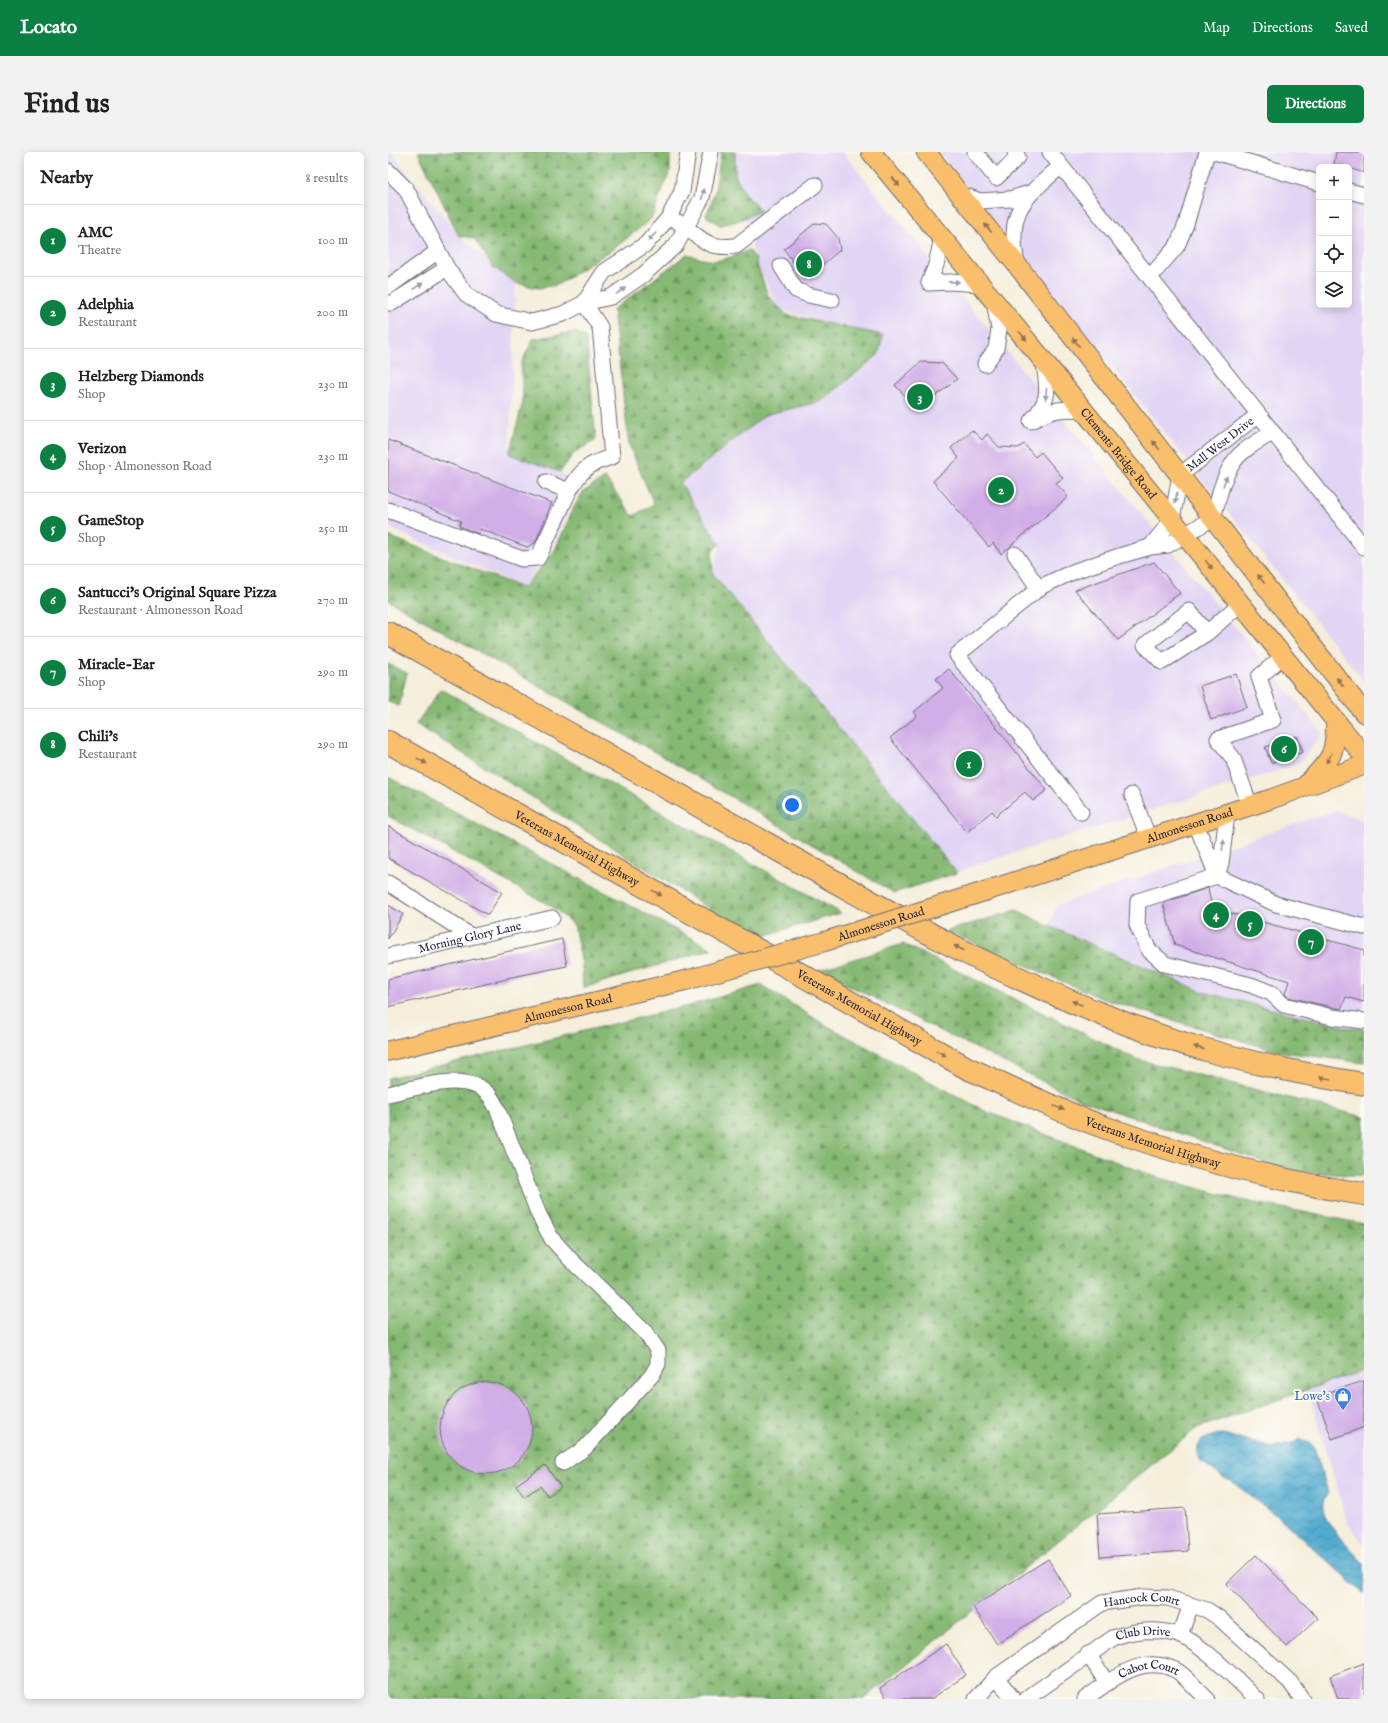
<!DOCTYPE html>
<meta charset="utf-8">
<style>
body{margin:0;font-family:"IM FELL English",serif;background:#f2f2f2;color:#202124}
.controls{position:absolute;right:12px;top:12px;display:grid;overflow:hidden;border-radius:6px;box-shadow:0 2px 10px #0003}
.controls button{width:36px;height:36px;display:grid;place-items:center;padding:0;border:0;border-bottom:1px solid #e0e0e0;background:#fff;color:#202124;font:20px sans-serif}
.you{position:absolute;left:404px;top:653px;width:14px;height:14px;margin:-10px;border:3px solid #fff;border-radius:50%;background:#1a73e8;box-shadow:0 0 0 6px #1a73e833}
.badge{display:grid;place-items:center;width:26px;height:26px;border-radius:50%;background:#0b8043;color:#fff;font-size:13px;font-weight:700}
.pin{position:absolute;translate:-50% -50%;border:2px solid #fff;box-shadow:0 1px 4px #0006}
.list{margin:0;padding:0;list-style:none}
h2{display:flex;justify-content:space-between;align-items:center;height:52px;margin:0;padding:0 16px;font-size:17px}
h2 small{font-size:13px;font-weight:400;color:#757577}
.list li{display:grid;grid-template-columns:26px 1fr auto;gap:12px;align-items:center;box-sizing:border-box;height:72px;padding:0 16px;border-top:1px solid #e0e0e0}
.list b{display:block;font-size:15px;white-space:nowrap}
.list p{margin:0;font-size:13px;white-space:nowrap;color:#757577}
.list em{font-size:13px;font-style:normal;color:#757577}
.icon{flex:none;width:22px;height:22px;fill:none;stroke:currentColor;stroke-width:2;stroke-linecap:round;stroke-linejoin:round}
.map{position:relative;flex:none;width:976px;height:1547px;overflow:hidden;border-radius:6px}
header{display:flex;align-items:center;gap:24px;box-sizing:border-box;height:56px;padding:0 20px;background:#0b8043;color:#fff}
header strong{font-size:19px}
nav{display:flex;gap:22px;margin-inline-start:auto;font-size:14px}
.intro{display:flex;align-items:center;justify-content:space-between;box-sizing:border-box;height:96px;padding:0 24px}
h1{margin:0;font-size:28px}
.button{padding:10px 18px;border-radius:6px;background:#0b8043;color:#fff;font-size:14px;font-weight:700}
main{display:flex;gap:24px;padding:0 24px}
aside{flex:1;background:#fff;border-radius:6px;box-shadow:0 2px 10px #0003}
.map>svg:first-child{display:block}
.built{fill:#e1d4f4;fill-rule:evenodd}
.forest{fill:url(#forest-firs);stroke:#546e57}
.water{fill:url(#water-waves);stroke:#3a6785}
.building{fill:#d1aee7}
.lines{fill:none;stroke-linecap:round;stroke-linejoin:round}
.minor-casing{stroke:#6c6973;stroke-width:17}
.major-casing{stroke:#6c6973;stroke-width:21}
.highway-casing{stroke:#6c6973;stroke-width:24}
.minor{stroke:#fff;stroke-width:15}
.major{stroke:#f9bf6d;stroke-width:19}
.highway{stroke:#f9bf6d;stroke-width:22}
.major-bridge-casing{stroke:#6c6973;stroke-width:21;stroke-linecap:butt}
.major-bridge{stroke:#f9bf6d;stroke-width:19}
.oneway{fill:#8e7054}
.oneway2{fill:#9c9ca7}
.labels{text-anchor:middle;stroke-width:4;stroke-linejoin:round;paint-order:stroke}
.street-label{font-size:12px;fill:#22223b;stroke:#fdfcf7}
.shop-label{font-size:12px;fill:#366cbe;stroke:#fdfcf7;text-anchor:end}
</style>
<header>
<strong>Locato</strong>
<nav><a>Map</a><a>Directions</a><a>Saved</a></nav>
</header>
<div class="intro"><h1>Find us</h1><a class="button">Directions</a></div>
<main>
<aside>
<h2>Nearby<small>8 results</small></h2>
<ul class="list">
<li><span class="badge">1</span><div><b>AMC</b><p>Theatre</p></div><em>100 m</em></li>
<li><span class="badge">2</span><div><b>Adelphia</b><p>Restaurant</p></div><em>200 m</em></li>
<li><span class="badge">3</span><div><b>Helzberg Diamonds</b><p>Shop</p></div><em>230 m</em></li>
<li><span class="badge">4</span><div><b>Verizon</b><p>Shop · Almonesson Road</p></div><em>230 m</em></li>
<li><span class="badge">5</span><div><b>GameStop</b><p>Shop</p></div><em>250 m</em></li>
<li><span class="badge">6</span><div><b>Santucci's Original Square Pizza</b><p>Restaurant · Almonesson Road</p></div><em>270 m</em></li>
<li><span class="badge">7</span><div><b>Miracle-Ear</b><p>Shop</p></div><em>290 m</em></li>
<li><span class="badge">8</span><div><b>Chili's</b><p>Restaurant</p></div><em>290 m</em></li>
</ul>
</aside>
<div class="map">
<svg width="976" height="1547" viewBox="0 0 976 1547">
<defs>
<pattern id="forest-firs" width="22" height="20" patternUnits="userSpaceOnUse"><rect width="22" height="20" fill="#86b973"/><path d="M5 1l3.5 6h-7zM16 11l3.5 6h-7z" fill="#6d9660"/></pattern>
<pattern id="water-waves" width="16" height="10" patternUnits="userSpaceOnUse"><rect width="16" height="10" fill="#52accf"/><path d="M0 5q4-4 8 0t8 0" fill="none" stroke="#448ca9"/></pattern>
</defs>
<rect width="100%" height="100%" fill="#fdfcf7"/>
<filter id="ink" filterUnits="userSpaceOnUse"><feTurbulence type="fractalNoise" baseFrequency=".025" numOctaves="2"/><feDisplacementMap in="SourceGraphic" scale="8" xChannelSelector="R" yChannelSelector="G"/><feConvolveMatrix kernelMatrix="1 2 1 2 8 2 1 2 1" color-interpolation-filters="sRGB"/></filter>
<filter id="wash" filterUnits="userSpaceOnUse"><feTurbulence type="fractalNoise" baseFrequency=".012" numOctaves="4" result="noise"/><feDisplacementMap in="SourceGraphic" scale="16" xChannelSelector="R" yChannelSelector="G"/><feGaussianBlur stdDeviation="0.9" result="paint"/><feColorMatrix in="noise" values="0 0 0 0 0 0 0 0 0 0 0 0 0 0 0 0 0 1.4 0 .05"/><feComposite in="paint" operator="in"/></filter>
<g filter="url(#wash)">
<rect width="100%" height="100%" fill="#f5eedb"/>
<!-- built -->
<path class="built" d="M0 0H3L71 84 128 131 121 301 172 320 191 336 166 390 135 436 0 375Z
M347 0H454L935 581 911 612 584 714 569 721 325 422 332 392 292 331 377 263 434 249 490 203 495 184 435 170 390 157 367 106 347 23Z
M551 0H976V529ZM931 15H961V153H931Z
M948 658 976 669V877L961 876 815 840 661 774 670 753Z
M976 1218V1392L959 1370 920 1237Z"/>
<!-- forest -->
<path class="forest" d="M30 0H282V19L263 67 228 95 169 133 150 136 128 131 105 115 86 86 71 84Z
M333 0H347V23L357 42 373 59 346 70 332 73 318 64 327 40Z
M361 98 367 106 380 144 399 163 495 183 490 203 434 249 377 263 292 331 332 392 324 398 325 422 569 721 506 741 279 607 0 448V384L135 436 167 398 187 353 195 340 217 326 245 364 266 352 241 293 225 158 299 102C329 113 332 109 361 98Z
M187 180 198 186 208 288 187 300 172 320 121 302 135 250 133 212 145 187Z
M0 512 19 521 11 554 0 550Z
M53 537 453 761 368 786 28 572Z
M0 625 324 797 195 836 194 813 186 773 163 754 0 664Z
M629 758 661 774 815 840 961 876 976 877V911L888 899 715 847 559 779Z
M515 792 748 907 976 965V1024L902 1019 688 946 430 818Z
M373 833 434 871 597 959 765 1024 853 1048 976 1072V1218L809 1276 476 1547H0V926L296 855Z"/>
<!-- water -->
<path class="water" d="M829 1282 851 1286 885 1295 908 1290 910 1287 922 1291 926 1295 940 1340C939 1344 935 1348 935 1351 932 1369 965 1399 976 1412V1442L894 1368 847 1332 833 1324 812 1308C806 1301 810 1294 814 1288Z"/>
<g id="blocks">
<!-- building -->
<path class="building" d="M948 0H976V21L961 16V15L946 12Z
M427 71 438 72 450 86 452 98 417 127 396 97Z
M533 210 554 211 569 227 530 258 507 233Z
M584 278 594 288 599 282 611 295 630 296 636 292 647 305 653 300 675 326 668 331 680 345 613 402 605 391 601 395 545 329 571 306 563 296Z
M0 288 164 351 147 391 139 395 92 377 91 382 71 374 73 369 0 339Z
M766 410 792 441 730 488 687 438Z
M561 517 659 638 645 649 637 640 608 664 604 659 579 680 502 586 529 564 526 560 555 536 548 527Z
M848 522 859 555 823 568 812 534Z
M909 584 915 600 883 611 877 595Z
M0 674 114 740 100 763 0 706Z
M820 736 824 756 976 798V850L958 845 953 857 900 845 897 842 901 829 787 793 775 751Z
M0 753 15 762 0 787Z
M174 787 179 814 119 826V827L0 855V827Z
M976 1229V1275L944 1287 928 1244Z
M52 1276a46 46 0 1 1 92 0a46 46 0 1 1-92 0Z
M157 1313 173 1335 160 1344 152 1334 136 1345 128 1333Z
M797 1356 800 1399 712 1405 709 1362Z
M868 1403 930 1466 899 1495 838 1432Z
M660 1407 683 1444 609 1492 585 1455Z
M558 1492 578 1523 543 1547H499L492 1536Z
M976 1511V1547H950L942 1524Z"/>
</g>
</g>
<g filter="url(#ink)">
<use href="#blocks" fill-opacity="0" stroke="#6c6973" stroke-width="1"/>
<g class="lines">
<defs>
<g id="minor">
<path d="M587 0 608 26 630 5 627 0"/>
<path d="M662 0 976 395"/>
<path d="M827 0 931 31"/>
<path d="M0 19 18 37 59 116 78 142 108 162 144 170 175 162 196 151 223 145 255 123 288 93 314 46 323 0"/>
<path d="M961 39 976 43"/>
<path d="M573 42 592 49 622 47 642 41"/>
<path d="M290 70C315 86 315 97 348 94L427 33"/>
<path d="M554 86 548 113 541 131 562 130 592 132"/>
<path d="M629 113C619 58 634 48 673 14"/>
<path d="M393 114 408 138 420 143 444 148"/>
<path d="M762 125 789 94 798 72 819 0"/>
<path d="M0 135 50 99"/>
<path d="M0 151H4L59 116"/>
<path d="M196 151 216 120 258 92 281 65 294 39 300 0"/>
<path d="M597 212 608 197 611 177 606 149"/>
<path d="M647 267C665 257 675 256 695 258"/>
<path d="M643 269C664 246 659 239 656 210"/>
<path d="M158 330 181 339C193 318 201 311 224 305L212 175 196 151"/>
<path d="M0 358 134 407 150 406 181 339"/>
<path id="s1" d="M762 395 784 368 792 323 870 263"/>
<path d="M627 402 651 437"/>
<path d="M819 481 801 459 757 493 774 510 819 481 852 452"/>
<path d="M744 643 761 687"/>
<path d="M862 654 845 606 830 587 885 568 871 525 895 504"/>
<path d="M693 660 569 503 654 434 687 419 731 404 762 395 780 393 825 366C830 348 834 327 845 311 853 298 871 289 884 281"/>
<path d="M808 672 829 724 888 752 976 775"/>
<path d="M829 724 750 749 749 773 761 798 777 812 863 833 883 841 896 853 944 865 976 869"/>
<path d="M829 724 833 711 839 662"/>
<path d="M0 731 83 784"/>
<path id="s2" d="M0 804 164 766"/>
<path d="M0 942C28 936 79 918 101 943 104 946 106 952 109 956L151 1063 164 1087 182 1107 258 1181 270 1199V1212L264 1223 197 1296 175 1311"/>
<path d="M792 1483 803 1453"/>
<path d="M700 1502 719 1531"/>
<path d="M608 1525 625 1547"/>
<path id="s3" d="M588 1547 608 1525 714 1451 755 1445 780 1446 819 1458 831 1466 902 1530 914 1547"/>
<path id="s4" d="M638 1547 725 1486C745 1478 770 1476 791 1483 814 1492 850 1529 869 1547"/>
<path id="s5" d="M697 1547C722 1529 753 1501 787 1518 797 1522 810 1539 819 1547"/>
</g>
<g id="major">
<path id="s6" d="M483 0 645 196 976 604"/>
<path d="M538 0 629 113 976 561"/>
<path d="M919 632C943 607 947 605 948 569"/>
<path id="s7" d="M598 739 883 647 976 613"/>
<path id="s8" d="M0 899 299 828"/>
</g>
<g id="highway">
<path d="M0 481C133 554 266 629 399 703 467 740 534 780 605 814 675 847 747 879 822 899 872 913 924 924 976 932"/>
<path id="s9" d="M0 590 579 916C627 937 674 961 724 978 806 1007 890 1029 976 1042"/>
</g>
</defs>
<!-- minor casing -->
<use href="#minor" class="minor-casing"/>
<!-- major casing -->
<use href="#major" class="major-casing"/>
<!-- highway casing -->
<use href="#highway" class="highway-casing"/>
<!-- minor -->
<use href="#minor" class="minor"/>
<!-- major -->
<use href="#major" class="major"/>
<!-- highway -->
<use href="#highway" class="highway"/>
<defs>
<g id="major-bridge">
<path id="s10" d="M299 828 435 790 598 739"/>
</g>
</defs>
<!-- major-bridge casing -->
<use href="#major-bridge" class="major-bridge-casing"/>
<!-- major-bridge -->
<use href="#major-bridge" class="major-bridge"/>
</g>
<!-- one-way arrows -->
<defs><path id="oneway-solid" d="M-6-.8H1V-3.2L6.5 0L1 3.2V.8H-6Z"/></defs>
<g class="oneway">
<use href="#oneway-solid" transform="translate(508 30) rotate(50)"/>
<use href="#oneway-solid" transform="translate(600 76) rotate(-128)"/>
<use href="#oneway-solid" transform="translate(635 184) rotate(50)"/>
<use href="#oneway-solid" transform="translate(688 190) rotate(-128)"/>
<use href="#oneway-solid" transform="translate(768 293) rotate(-128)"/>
<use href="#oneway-solid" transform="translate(821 413) rotate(51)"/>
<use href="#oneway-solid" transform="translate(873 427) rotate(-128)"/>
<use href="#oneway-solid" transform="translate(952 530) rotate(-128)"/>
<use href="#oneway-solid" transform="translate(941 606) rotate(118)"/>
<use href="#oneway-solid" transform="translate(34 609) rotate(29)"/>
<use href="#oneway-solid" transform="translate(269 741) rotate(29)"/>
<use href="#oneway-solid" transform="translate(571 796) rotate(-153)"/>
<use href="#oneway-solid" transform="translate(689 851) rotate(-158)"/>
<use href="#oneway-solid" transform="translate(811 896) rotate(-162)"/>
<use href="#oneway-solid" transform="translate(553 901) rotate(29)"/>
<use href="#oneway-solid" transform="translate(937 926) rotate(-170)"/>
<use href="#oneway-solid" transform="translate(671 956) rotate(22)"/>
</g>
<g class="oneway2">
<use href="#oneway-solid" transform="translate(315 42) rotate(-76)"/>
<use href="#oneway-solid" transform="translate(264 85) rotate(133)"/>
<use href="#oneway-solid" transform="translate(566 130) rotate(1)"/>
<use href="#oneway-solid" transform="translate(30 134) rotate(-33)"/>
<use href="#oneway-solid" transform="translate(233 139) rotate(-34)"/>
<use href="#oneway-solid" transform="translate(658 242) rotate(95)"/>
<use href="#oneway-solid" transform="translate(837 329) rotate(-70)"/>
<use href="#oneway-solid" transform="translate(788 346) rotate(100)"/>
<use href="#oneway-solid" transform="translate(835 693) rotate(-83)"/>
</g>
</g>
<!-- icons -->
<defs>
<symbol id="shop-pin" viewBox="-11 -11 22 30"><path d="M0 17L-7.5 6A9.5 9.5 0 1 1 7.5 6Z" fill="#3f7fe0" stroke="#fdfcf7"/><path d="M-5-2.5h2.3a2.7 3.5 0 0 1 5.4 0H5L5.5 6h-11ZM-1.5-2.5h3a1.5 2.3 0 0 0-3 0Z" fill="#fff"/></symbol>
</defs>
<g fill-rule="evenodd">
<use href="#shop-pin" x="945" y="1234" width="20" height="27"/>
</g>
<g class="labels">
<!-- street labels -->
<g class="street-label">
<text dy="4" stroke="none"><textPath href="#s1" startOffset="131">Mall West Drive</textPath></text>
<text dy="4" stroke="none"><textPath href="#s6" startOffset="390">Clements Bridge Road</textPath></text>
<text dy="4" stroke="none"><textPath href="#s7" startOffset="214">Almonesson Road</textPath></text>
<text dy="4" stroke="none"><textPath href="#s9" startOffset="217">Veterans Memorial Highway</textPath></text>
<text dy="4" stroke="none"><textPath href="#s10" startOffset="202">Almonesson Road</textPath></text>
<text dy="4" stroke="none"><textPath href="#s2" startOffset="84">Morning Glory Lane</textPath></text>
<text dy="4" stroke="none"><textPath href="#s9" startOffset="541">Veterans Memorial Highway</textPath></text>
<text dy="4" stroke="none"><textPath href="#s8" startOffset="185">Almonesson Road</textPath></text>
<text dy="4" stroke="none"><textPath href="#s9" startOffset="865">Veterans Memorial Highway</textPath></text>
<text dy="4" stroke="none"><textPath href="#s3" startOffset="199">Hancock Court</textPath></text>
<text dy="4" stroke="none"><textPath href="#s4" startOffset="137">Club Drive</textPath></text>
<text dy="4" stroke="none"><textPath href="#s5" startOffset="73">Cabot Court</textPath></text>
</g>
<!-- shop labels -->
<g class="shop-label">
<text x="942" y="1248">Lowe's</text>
</g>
</g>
</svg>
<div class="controls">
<button>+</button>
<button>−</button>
<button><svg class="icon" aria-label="locate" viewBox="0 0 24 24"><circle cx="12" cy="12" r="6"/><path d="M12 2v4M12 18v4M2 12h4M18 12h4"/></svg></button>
<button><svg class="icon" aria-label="layers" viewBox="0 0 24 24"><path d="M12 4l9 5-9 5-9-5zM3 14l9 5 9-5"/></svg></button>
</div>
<div class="you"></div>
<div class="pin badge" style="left:581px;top:612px">1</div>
<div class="pin badge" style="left:613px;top:338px">2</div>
<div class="pin badge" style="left:532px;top:245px">3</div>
<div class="pin badge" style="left:828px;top:763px">4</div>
<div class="pin badge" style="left:862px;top:772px">5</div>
<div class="pin badge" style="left:896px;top:597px">6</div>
<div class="pin badge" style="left:923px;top:790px">7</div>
<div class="pin badge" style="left:421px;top:112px">8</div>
</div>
</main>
